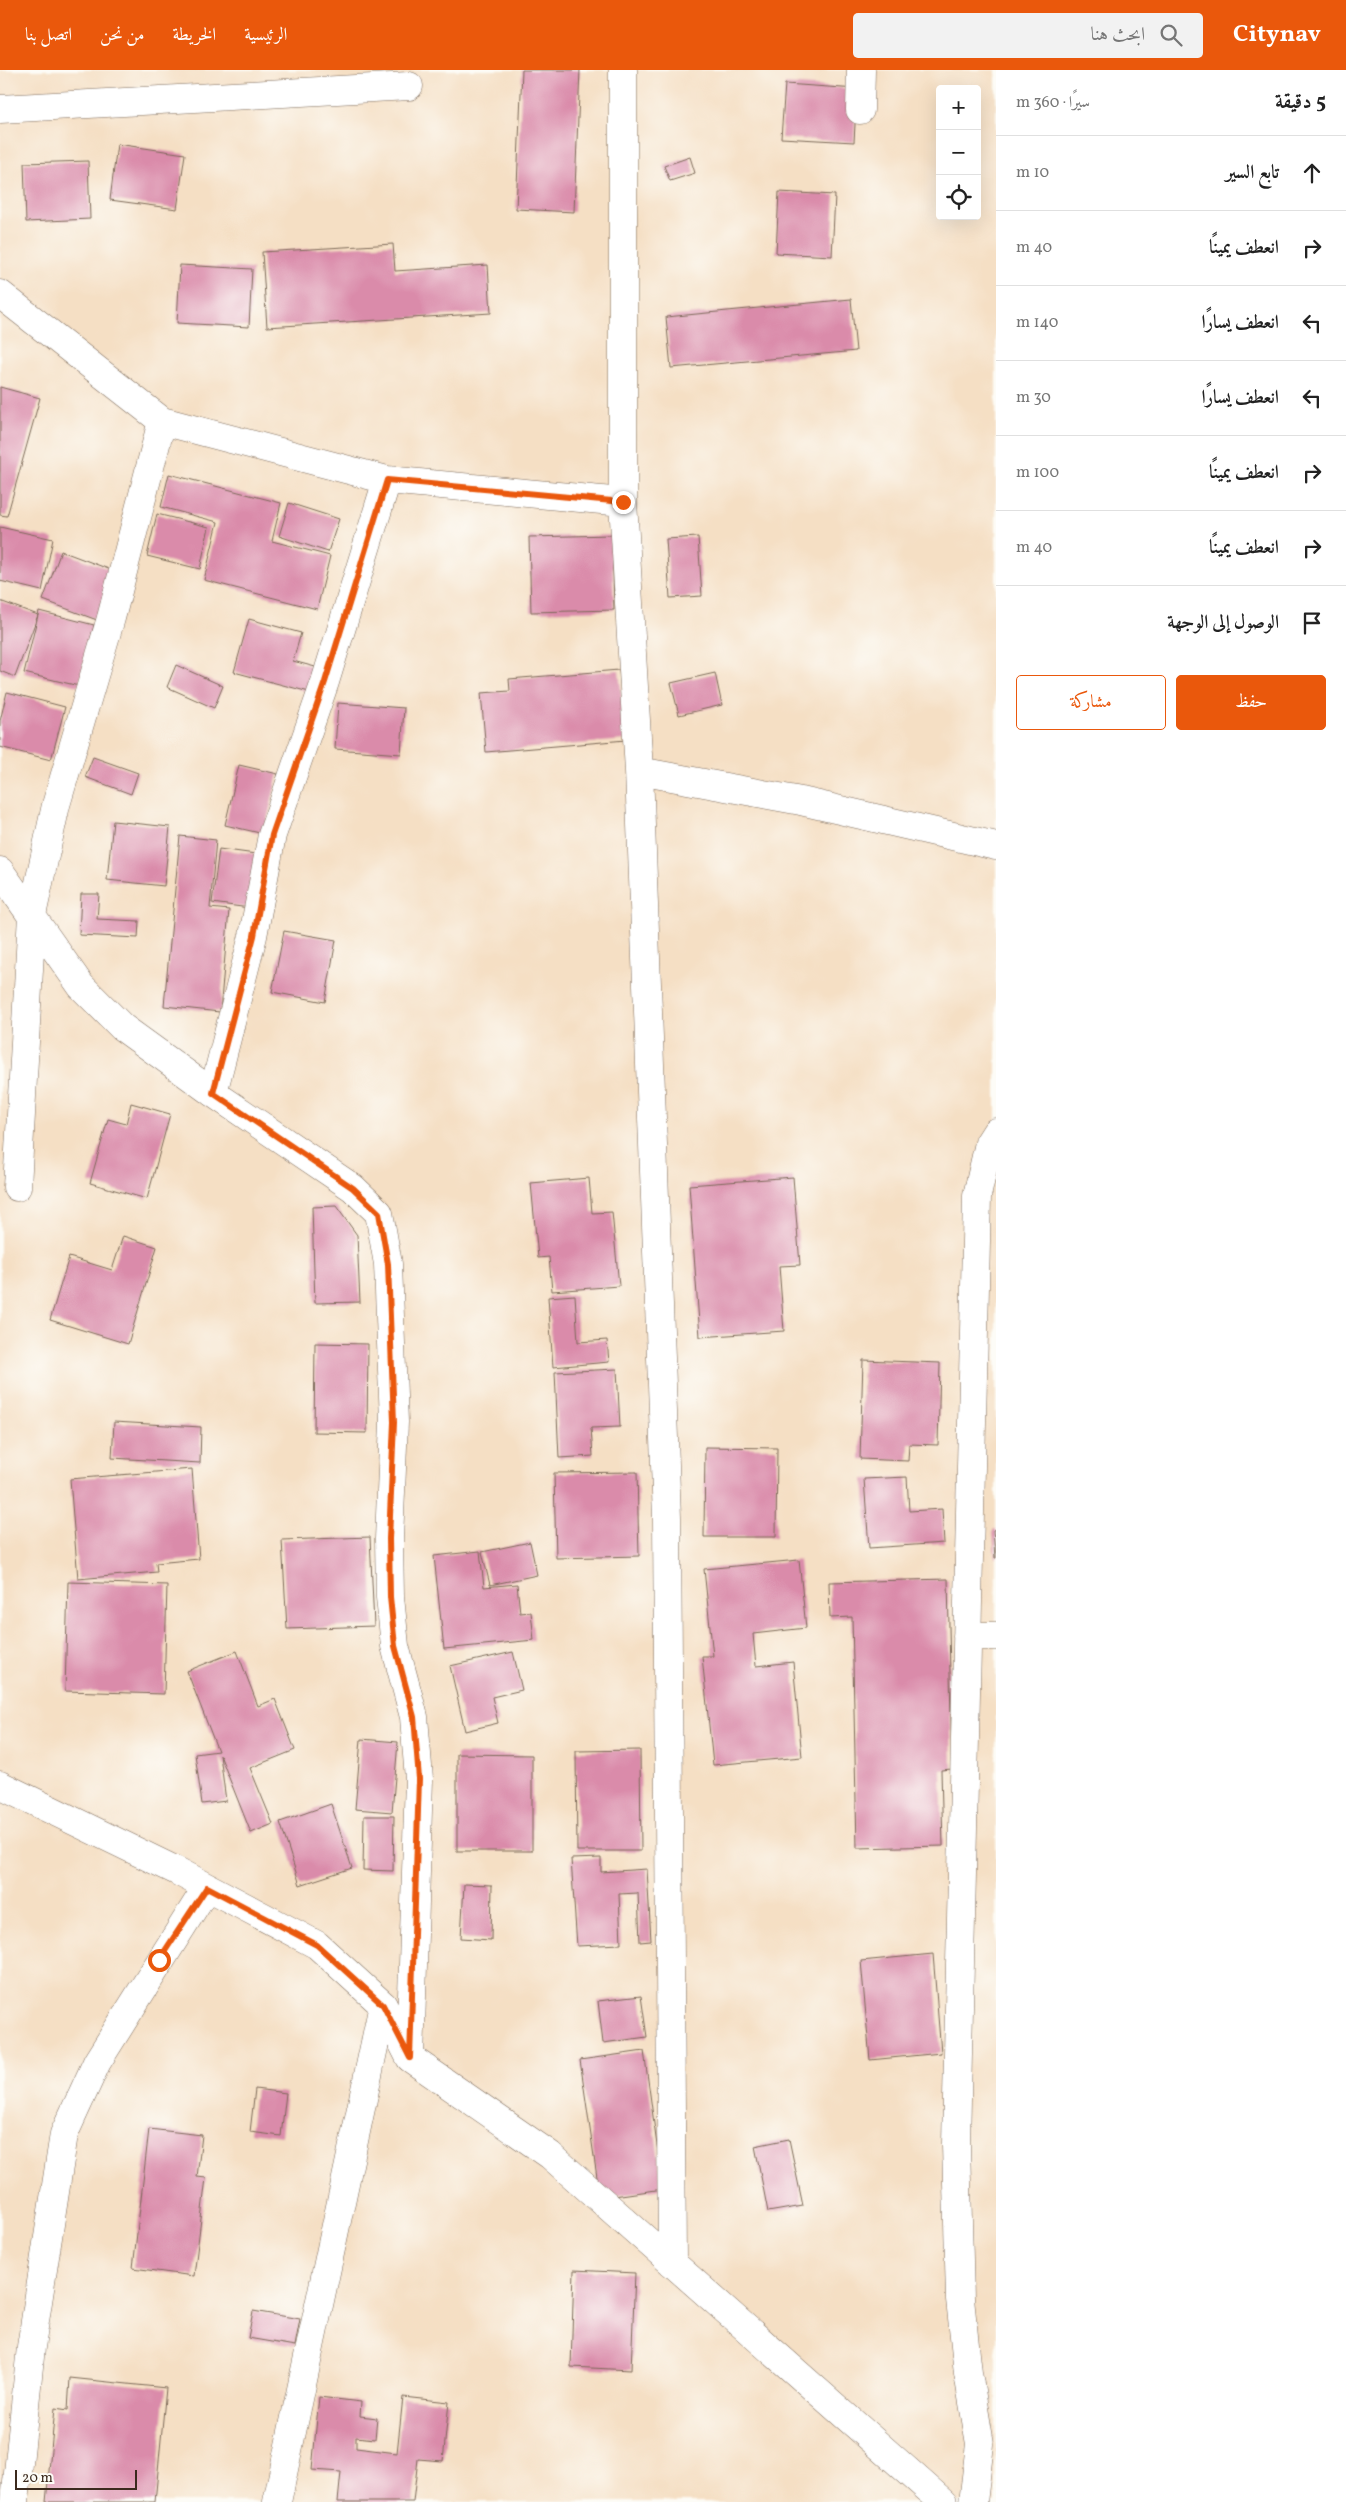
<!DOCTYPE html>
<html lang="ar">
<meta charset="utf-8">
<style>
body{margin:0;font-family:Vollkorn,Amiri,serif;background:#f2f2f2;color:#222;direction:rtl}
.controls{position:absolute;right:15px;top:15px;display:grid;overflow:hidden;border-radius:5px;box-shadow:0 5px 20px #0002}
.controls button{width:45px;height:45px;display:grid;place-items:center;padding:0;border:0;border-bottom:1px solid #e0e0e0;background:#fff;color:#222;font:25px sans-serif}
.scale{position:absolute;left:15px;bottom:12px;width:122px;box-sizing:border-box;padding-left:5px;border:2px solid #3b2a1e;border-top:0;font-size:14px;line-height:18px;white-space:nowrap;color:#3b2a1e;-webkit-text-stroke:4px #fdfcf7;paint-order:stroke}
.stop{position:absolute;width:15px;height:15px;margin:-11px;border:4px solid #ea580c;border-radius:50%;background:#fff}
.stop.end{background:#ea580c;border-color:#fff;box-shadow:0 1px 5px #0008}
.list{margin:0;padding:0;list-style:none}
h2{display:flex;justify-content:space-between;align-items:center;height:65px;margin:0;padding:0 20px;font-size:21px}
h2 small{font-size:16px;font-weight:400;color:#767676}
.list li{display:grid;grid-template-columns:32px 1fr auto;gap:15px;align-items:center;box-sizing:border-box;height:75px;padding:0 20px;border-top:1px solid #e0e0e0}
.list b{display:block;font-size:19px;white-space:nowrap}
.list em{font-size:16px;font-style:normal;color:#767676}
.actions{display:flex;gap:10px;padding:15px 20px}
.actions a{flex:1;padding:11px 0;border:1px solid #ea580c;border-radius:5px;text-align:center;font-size:18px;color:#ea580c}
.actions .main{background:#ea580c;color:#fff}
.icon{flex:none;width:28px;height:28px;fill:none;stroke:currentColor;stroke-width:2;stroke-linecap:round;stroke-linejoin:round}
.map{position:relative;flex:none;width:996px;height:2432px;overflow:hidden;direction:ltr}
header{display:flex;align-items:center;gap:30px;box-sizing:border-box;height:70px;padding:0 25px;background:#ea580c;color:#fff}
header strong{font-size:24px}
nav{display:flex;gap:28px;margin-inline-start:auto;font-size:18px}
.search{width:350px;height:45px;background:#f2f2f2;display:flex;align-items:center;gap:12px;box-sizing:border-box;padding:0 18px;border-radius:5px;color:#767676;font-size:19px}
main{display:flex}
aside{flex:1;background:#fff}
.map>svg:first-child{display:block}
.building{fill:#da8baa}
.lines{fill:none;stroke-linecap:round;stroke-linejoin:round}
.street-casing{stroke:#7c6958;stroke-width:29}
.street{stroke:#fff;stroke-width:28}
.route{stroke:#ea580c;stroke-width:6}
</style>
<header>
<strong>Citynav</strong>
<div class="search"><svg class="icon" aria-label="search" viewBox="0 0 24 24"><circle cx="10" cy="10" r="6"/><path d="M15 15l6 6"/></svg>ابحث هنا</div>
<nav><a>الرئيسية</a><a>الخريطة</a><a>من نحن</a><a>اتصل بنا</a></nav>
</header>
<main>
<aside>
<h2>5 دقيقة<small>سيرًا · 360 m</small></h2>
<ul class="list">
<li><svg class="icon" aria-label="ahead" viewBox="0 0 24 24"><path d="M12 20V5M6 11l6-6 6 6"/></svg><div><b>تابع السير</b></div><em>10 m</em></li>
<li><svg class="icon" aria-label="right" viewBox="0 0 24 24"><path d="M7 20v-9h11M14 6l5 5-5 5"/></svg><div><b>انعطف يمينًا</b></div><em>40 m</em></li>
<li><svg class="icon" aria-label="left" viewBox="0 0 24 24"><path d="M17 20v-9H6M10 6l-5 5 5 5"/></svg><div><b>انعطف يسارًا</b></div><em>140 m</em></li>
<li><svg class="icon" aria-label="left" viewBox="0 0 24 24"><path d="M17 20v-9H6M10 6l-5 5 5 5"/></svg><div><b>انعطف يسارًا</b></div><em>30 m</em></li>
<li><svg class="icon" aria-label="right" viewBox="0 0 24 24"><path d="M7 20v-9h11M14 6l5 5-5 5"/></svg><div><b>انعطف يمينًا</b></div><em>100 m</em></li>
<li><svg class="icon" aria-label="right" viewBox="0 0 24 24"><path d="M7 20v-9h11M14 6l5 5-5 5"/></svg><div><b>انعطف يمينًا</b></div><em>40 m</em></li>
<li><svg class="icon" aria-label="arrive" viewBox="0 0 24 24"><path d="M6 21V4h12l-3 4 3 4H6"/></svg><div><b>الوصول إلى الوجهة</b></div></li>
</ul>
<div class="actions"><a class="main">حفظ</a><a>مشاركة</a></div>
</aside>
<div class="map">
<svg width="996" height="2432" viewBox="0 0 996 2432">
<rect width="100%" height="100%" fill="#fdfcf7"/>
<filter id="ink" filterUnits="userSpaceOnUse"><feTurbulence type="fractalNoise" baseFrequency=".02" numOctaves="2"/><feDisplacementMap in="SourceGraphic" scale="10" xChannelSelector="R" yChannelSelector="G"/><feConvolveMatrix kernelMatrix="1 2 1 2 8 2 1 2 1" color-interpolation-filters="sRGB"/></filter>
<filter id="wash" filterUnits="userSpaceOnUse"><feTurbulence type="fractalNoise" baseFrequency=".0096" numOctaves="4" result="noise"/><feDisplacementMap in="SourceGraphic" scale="20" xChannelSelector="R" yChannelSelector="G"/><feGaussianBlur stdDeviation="1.12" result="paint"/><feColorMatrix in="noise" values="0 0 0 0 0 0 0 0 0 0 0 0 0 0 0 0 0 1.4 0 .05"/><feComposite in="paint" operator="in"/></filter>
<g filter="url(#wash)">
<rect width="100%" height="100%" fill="#f5dfc4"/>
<g id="blocks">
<!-- building -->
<path class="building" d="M522 0H580L574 142 516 139Z
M785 14 857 19 854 72 781 68Z
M117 74 185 84 177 139 110 130Z
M690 87 695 103 670 111 664 96Z
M88 91 90 149 26 152 24 93Z
M779 122 835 125 832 186 776 183Z
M393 174 395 201 488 195 491 243 267 257 262 182Z
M180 195 252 199 249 257 177 253Z
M851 229 856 281 671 298 666 247Z
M0 317 40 328 7 446 0 445Z
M169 404 281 433 272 471 330 486 317 539 204 510 218 452 161 437Z
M289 433 339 449 328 482 279 466Z
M157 444 209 457 200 499 147 486Z
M0 457 53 469 42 521 0 511Z
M612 465 614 540 531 542 529 467Z
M698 467 702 526 670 528 666 469Z
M61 481 114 501 97 550 43 530Z
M0 531 38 545 15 607 0 601Z
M39 541 94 555 79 616 24 603Z
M249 549 301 563 293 591 319 598 313 623 234 602Z
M176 595 223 616 214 638 167 617Z
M619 600 626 670 486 682 481 623 510 621 509 609Z
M715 603 722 635 679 645 671 613Z
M7 622 65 637 51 690 0 677V651Z
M338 633 404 638 401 684 335 679Z
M93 687 138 703 131 724 85 707Z
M239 695 278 704 264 764 225 755Z
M113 751 170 757 164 816 107 810Z
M180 766 216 770 210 838 229 840 220 942 164 936Z
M219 779 263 785 257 839 212 833Z
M81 824H99L97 849 139 851 138 868 79 865Z
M284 861 336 870 325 932 272 922Z
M131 1033 170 1044 147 1129 90 1113 108 1049 126 1054Z
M793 1107 800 1195 779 1196 784 1261 700 1267 689 1115Z
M589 1108 592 1143 612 1142 619 1216 552 1221 549 1187 538 1188 531 1113Z
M336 1136 357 1165 360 1232 315 1233 312 1137Z
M123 1166 157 1177 128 1274 50 1250 69 1187 112 1200Z
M575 1225 578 1272 607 1270 609 1292 553 1297 548 1227Z
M315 1273 368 1274 367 1363 314 1362Z
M863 1290 940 1293 938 1375 909 1374 908 1391 860 1389Z
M617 1299 620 1357 591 1358 593 1386 559 1388 555 1302Z
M114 1352 201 1357 200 1393 112 1388Z
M705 1377 777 1378 776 1467H704Z
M192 1399 199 1489 156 1493 157 1502 78 1509 70 1409Z
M637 1402 639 1486 556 1488 554 1403Z
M907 1407 909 1441 942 1439 944 1473 869 1478 864 1409Z
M996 1459V1488H995L993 1460Z
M370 1467 374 1556 287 1559 282 1470Z
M530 1472 537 1505 490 1515 482 1482Z
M480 1481 484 1517 517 1514 520 1543 531 1542 534 1570 444 1579 434 1486Z
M799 1490 806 1558 753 1564 756 1596 793 1592 802 1687 713 1695 702 1586H713L704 1499Z
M948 1509 952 1699 941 1700 943 1776 857 1778 852 1547 830 1548 829 1512Z
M68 1512 167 1515 164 1624 65 1621Z
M237 1581 258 1636 275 1629 295 1680 250 1698 273 1754 251 1763 220 1685 226 1731 202 1734 195 1684 218 1681 187 1601Z
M513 1582 522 1620 492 1627 498 1653 465 1661 450 1596Z
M361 1669 398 1672 392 1742 355 1739Z
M640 1680 641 1781H577L576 1681Z
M457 1684 532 1685V1781H457Z
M331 1734 352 1798 300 1815 280 1752Z
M364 1746H394L393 1801 363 1800Z
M601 1788V1802L647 1799 651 1871 640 1872 638 1823 619 1824 621 1874 577 1876 571 1789Z
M464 1814 492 1815 491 1870 461 1868Z
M933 1884 941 1983 870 1990 861 1891Z
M641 1926 647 1967 603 1973 598 1931Z
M644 1981 663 2119 600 2128 580 1990Z
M255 2019 286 2023 281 2066 250 2062Z
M149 2059 202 2065 197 2107 206 2108 194 2206 133 2198Z
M789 2069 803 2136 768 2142 755 2076Z
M574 2200 635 2203 631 2300 571 2297Z
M253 2241 300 2249 295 2276 248 2268Z
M70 2308 166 2318 155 2432H46L55 2338 68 2340Z
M319 2327 361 2332 360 2346 377 2348 375 2369 356 2367V2378L397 2383 403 2327 449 2332 443 2391 418 2389 413 2432H338L341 2402 312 2400Z"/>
</g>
</g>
<g filter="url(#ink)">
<use href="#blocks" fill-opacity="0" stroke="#7c6958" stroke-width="1"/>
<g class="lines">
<defs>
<path id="street" d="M623 0V432L639 701 667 1448 672 2193
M0 39 409 16
M860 40 861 0
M0 224 162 351 387 410 623 432
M639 701 801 731 996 776
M0 801 81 916 122 957 213 1023 353 1118 379 1143 388 1194 394 1352 389 1469 390 1527 395 1576 414 1647 419 1709 410 1988
M213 1023 253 866 272 765 325 612 387 410
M17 1117 32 845 56 735 111 548 162 351
M967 1566H996
M0 1715 177 1801 317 1875 383 1935 410 1988 550 2085 943 2432
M15 2432 31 2277 64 2064 97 1992 207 1817
M277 2432 383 1935
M973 2432 980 2374 968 2303 960 2229 956 2074 977 1126 989 1073 996 1062"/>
</defs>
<!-- street casing -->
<use href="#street" class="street-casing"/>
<!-- street -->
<use href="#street" class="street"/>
</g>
</g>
<g class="lines" filter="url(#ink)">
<!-- route -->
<path class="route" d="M159 1890 207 1817 317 1875 383 1935 410 1988 419 1709 414 1647 395 1576 390 1527 389 1469 394 1352 388 1194 379 1143 353 1118 213 1023 254 866 272 765 325 612 387 410 623 432"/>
</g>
</svg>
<div class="controls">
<button>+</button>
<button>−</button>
<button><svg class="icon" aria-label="locate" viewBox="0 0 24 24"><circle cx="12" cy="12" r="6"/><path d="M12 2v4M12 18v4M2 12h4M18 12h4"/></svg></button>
</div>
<div class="scale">20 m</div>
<div class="stop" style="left:159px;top:1890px"></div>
<div class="stop end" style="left:623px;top:432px"></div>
</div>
</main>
